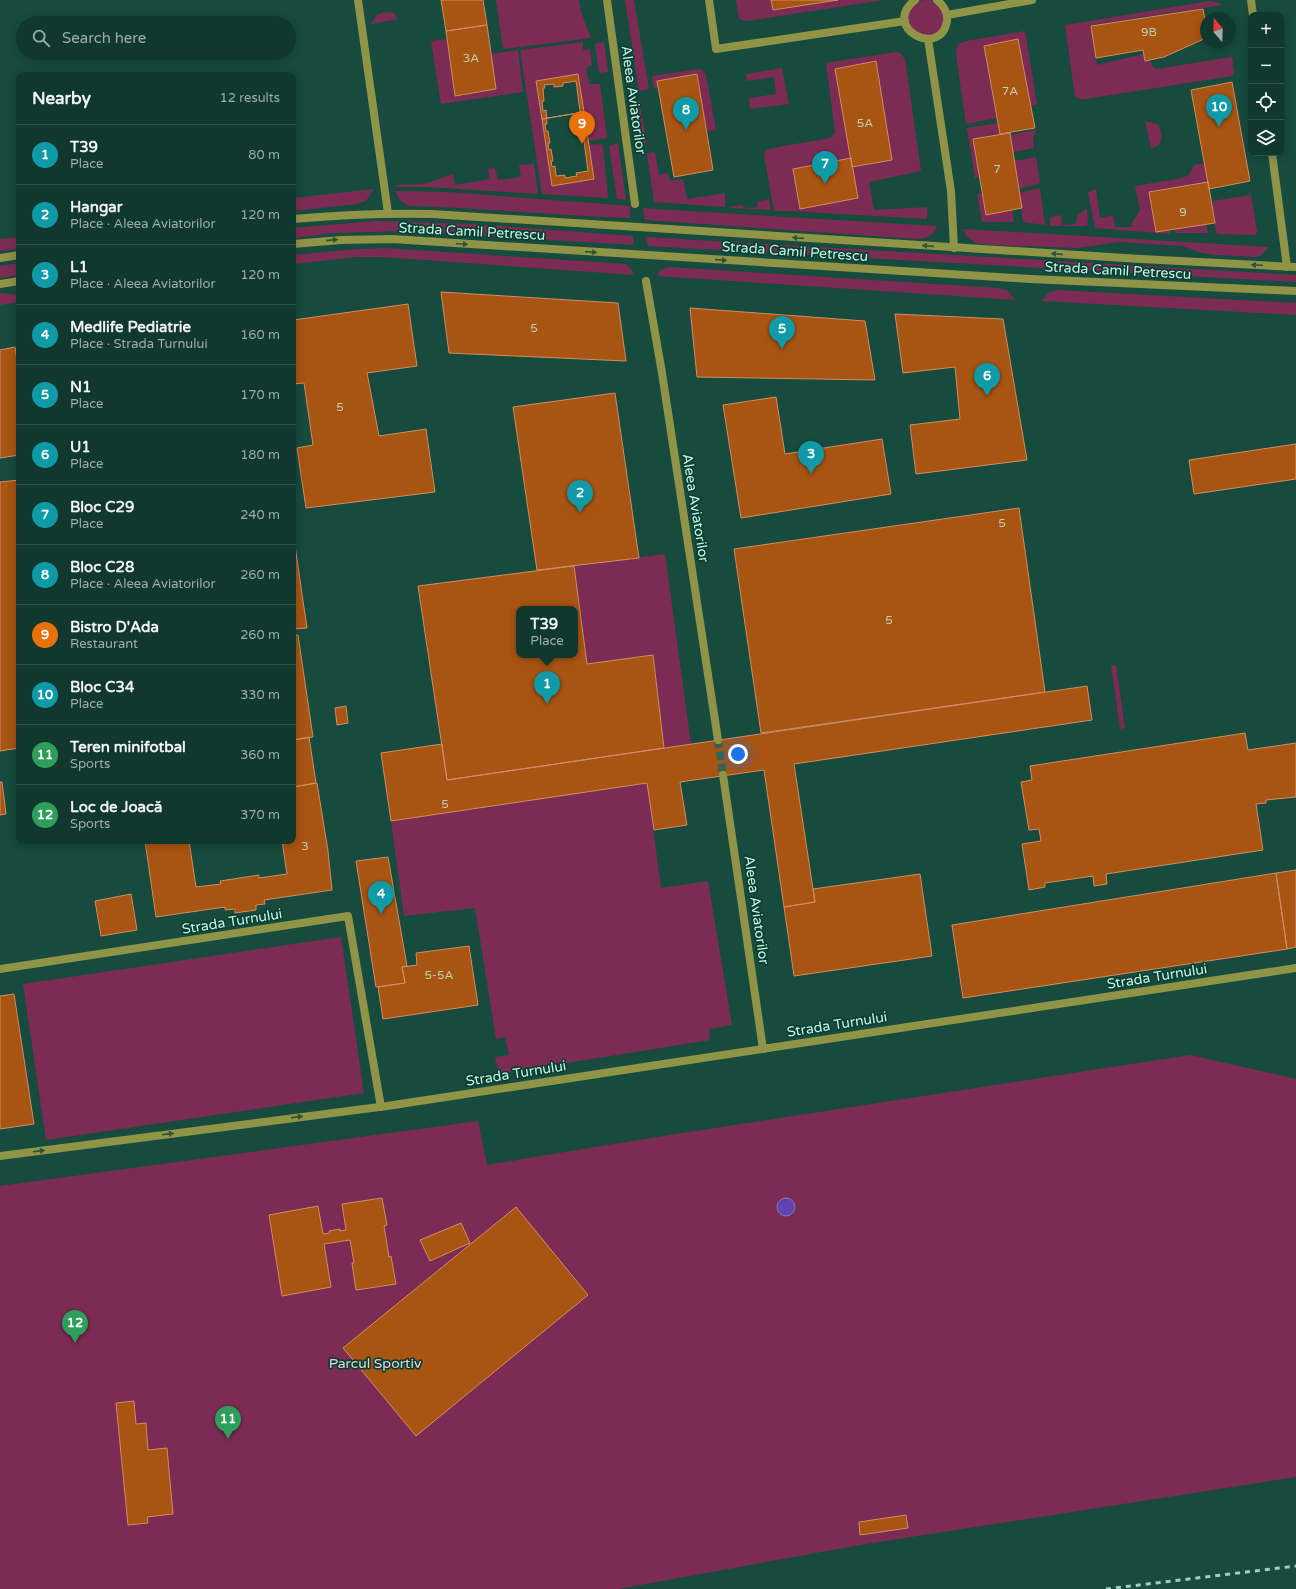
<!DOCTYPE html>
<meta charset="utf-8">
<style>
body{margin:0;font-family:"Varela Round",sans-serif;background:#1a3f36;color:#f1f3f6}
.controls{position:absolute;right:12px;top:12px;display:grid;overflow:hidden;border-radius:8px;box-shadow:0 2px 10px #0003}
.controls button{width:36px;height:36px;display:grid;place-items:center;padding:0;border:0;border-bottom:1px solid #30524a;background:#11382e;color:#f1f3f6;font:20px sans-serif}
.compass{position:absolute;left:1200px;top:12px;width:36px;height:36px;border-radius:50%;background:#11382e;box-shadow:0 2px 10px #0003;rotate:341deg}
.you{position:absolute;left:738px;top:754px;width:14px;height:14px;margin:-10px;border:3px solid #fff;border-radius:50%;background:#1a73e8;box-shadow:0 0 0 6px #1a73e833}
.badge{display:grid;place-items:center;width:26px;height:26px;border-radius:50%;background:#fc8fc1;color:#fff;font-size:13px;font-weight:700}
.pin{position:absolute;translate:-50% -33px;filter:drop-shadow(0 1px 2px #0008)}
.pin::after{content:'';position:absolute;top:21px;width:14px;height:12px;background:inherit;clip-path:polygon(0 0,100% 0,50% 100%)}
.popup{position:absolute;left:516px;top:606px;width:62px;height:52px;box-sizing:border-box;display:grid;place-content:center;border-radius:8px;background:#11382e;filter:drop-shadow(0 1px 3px #0005);font-size:13px;white-space:nowrap;color:#9cacaa}
.popup b{font-size:15px;color:#f1f3f6}
.popup::after{content:'';position:absolute;left:50%;top:100%;margin-left:-8px;border:8px solid transparent;border-top-color:#11382e}
.list{margin:0;padding:0;list-style:none}
h2{display:flex;justify-content:space-between;align-items:center;height:52px;margin:0;padding:0 16px;font-size:17px}
h2 small{font-size:13px;font-weight:400;color:#9cacaa}
.list li{display:grid;grid-template-columns:26px 1fr auto;gap:12px;align-items:center;box-sizing:border-box;height:60px;padding:0 16px;border-top:1px solid #30524a}
.list b{display:block;font-size:15px;white-space:nowrap}
.list p{margin:0;font-size:13px;white-space:nowrap;color:#9cacaa}
.list em{font-size:13px;font-style:normal;color:#9cacaa}
.icon{flex:none;width:22px;height:22px;fill:none;stroke:currentColor;stroke-width:2;stroke-linecap:round;stroke-linejoin:round}
.map{position:relative;flex:none;width:1296px;height:1589px;overflow:hidden}
.search{position:absolute;background:#11382e;box-shadow:0 2px 10px #0003;left:16px;top:16px;width:280px;height:44px;display:flex;align-items:center;gap:10px;box-sizing:border-box;padding:0 14px;border-radius:22px;color:#9cacaa;font-size:15px}
.panel{position:absolute;background:#11382e;box-shadow:0 2px 10px #0003;left:16px;top:72px;width:280px;height:772px;border-radius:8px}
.map>svg:first-child{display:block}
.green{fill:#7c2c54;fill-rule:evenodd}
.water{fill:#6244b0;stroke:#8179c0}
.building{fill:#a85412;stroke:#d08d64;fill-rule:evenodd}
.lines{fill:none;stroke-linecap:round;stroke-linejoin:round}
.pedestrian-tunnel{stroke:#326456;stroke-width:8;stroke-dasharray:8 4;stroke-linecap:butt}
.pedestrian{stroke:#909447;stroke-width:8}
.minor{stroke:#909447;stroke-width:8}
.tertiary{stroke:#909447;stroke-width:8}
.rail{stroke:#a0cebf;stroke-width:3;stroke-dasharray:5 5;stroke-linecap:butt}
.oneway{fill:#2b5537}
.labels{text-anchor:middle;stroke-width:3.5;stroke-linejoin:round;paint-order:stroke}
.number-label{font-size:12px;fill:#c0ccb0}
.street-label{font-size:14px;fill:#c8f4e5;stroke:#094032}
.park-label{font-size:14px;fill:#edceda;stroke:#094032}
</style>
<div class="map">
<svg width="1296" height="1589" viewBox="0 0 1296 1589">
<rect width="100%" height="100%" fill="#174b3d"/>
<!-- green -->
<path class="green" d="M496 0H579L581 12 591 38 503 49Z
M625 0H634L649 89 639 91Z
M736 0H771L773 10 838 0H884L747 21 741 20 739 18Z
M908 18a18 18 0 1 1 36 0a18 18 0 1 1-36 0Z
M1210 1 1220 3 1223 5 1091 25 1097 65 1144 54 1145 61 1150 60 1152 66 1156 69 1232 57 1234 72 1232 76 1086 99H1080L1075 97 1065 25Z
M384 12 394 13 398 19 371 24 377 15Z
M1025 31 1037 104 1030 106 1018 40 984 46 997 118 966 124 956 54 957 45 966 41Z
M447 39 456 96 496 89 491 54 518 50 523 92 441 104 431 41Z
M583 42V50L590 49 592 65 586 68 589 84H600L607 137V138L588 141 578 74 536 81 552 185 594 179 589 145 601 144 603 146 608 198 542 194 520 50Z
M604 42 608 72 599 73 595 44Z
M896 52 900 53 905 59 921 171 869 182 874 210 927 207V219L789 211H774L764 155 766 150 783 146 831 138 835 132 826 63ZM876 62 892 160 852 167 858 198 800 209 793 169 851 158 835 69Z
M782 68 789 104 750 109 749 98 776 94 774 77 747 81 746 74Z
M699 69 703 71 706 75 716 130 707 131 697 74 657 81 658 88H654L652 76Z
M639 100 647 143 637 144 630 102Z
M1145 121 1157 124C1164 132 1164 147 1151 148Z
M998 123 1000 134 973 139 979 177 975 178 967 128Z
M1035 130 1036 132 1033 136 1034 148 1013 152 1011 135Z
M618 143 626 200 617 199 609 146Z
M655 152 659 175 668 173 670 181 683 179 687 199 725 193V207L654 202 647 153Z
M1036 157 1040 183 1018 189 1014 161Z
M1205 163 1208 182 1149 192 1156 232 1169 230 1170 234 1095 228 1088 193 1090 191 1096 189 1100 218 1113 215 1115 227H1131L1133 221 1140 210 1135 186 1182 178 1189 175 1194 165Z
M534 164 538 194 428 187H396V185L424 184 453 174 455 185 490 179 488 169 495 168 498 180 521 177 519 165Z
M1040 188 1045 225 1023 222 1019 193Z
M374 189 366 201 358 204 293 211V198Z
M395 191 446 192 630 206V218C556 215 482 208 408 206L400 200Z
M977 194H982L986 215 1012 210 1014 222H982Z
M1251 195 1257 232 1256 235 1217 234 1214 223 1215 222 1212 201Z
M769 199 771 210 731 208 729 207 742 205 744 208 758 207 757 202Z
M643 208 654 209 937 226C933 236 928 238 918 239L645 220Z
M1087 209 1088 222 1087 226H1050V217L1061 215 1062 225 1076 224C1076 215 1079 213 1087 209Z
M376 221 472 224 633 236V245L407 231 334 233 293 238V228Z
M1206 224 1208 233H1176L1174 229Z
M963 229 1269 247 1260 256 1254 257 1216 255 1202 253 1183 246 1119 242 1078 248 993 245 976 243 967 237Z
M19 237V249L0 251V239Z
M646 237 1296 275V282L648 246Z
M385 248 626 264 632 270 634 275 383 257H356L293 264V255L358 249Z
M19 263V275L0 278V266Z
M669 267 999 288 1008 291 1015 300 658 276 660 270Z
M1057 290 1296 303V315L1042 301C1046 294 1050 291 1057 290Z
M0 293 19 295V302L0 305Z
M665 554 691 744 664 748 653 656 587 664 574 566Z
M1111 665H1116L1125 728 1120 729Z
M647 783 661 888 708 881 732 1025 709 1029 710 1040 499 1074 495 1057 509 1055 505 1037 496 1039 475 908 404 916 391 821Z
M341 937 364 1093 46 1140 23 984Z
M1190 1055 1296 1079V1477L860 1545 618 1589H0V1186L478 1121 487 1165 644 1139Z"/>
<!-- water -->
<path class="water" d="M777 1207a9 9 0 1 1 18 0a9 9 0 1 1-18 0Z"/>
<!-- building -->
<path class="building" d="M441 0H483L487 25 446 31Z
M771 0H838L773 10Z
M1203 9 1206 26V38L1164 57 1145 61 1143 50 1096 58 1091 26Z
M487 25 496 89 455 96 446 31Z
M1018 39 1035 128 1000 134 984 46Z
M876 61 892 160 852 167 835 69Z
M578 74 584 112 542 119 536 81Z
M697 74 713 170 674 177 657 81Z
M576 81 588 171 576 173 577 176 565 178V175L556 176 555 166 552 167 551 161H553L551 149 549 150 548 143H550L548 131H546L545 124H547L546 110 543 111 542 101H544L543 88H545L544 85 554 84V87L563 86V83Z
M1232 82 1250 181 1209 189 1191 90Z
M584 112 594 179 552 186 542 119Z
M1010 133 1022 208 986 215 973 139Z
M851 158 858 198 800 209 793 169Z
M1208 182 1215 223 1156 232 1149 192Z
M441 292 618 303 626 361 449 353Z
M408 304 417 366 367 373 379 436 426 429 435 492 306 508 297 448 313 445 304 383 293 384V320Z
M690 308 865 321 875 380 697 377Z
M895 314 1003 319 1027 460 916 474 910 425 960 419 955 367 903 373Z
M15 347 19 373V455L0 458V350Z
M615 393 639 558 537 570 513 407Z
M776 397 785 454 882 439 891 494 741 518 723 405Z
M1296 444V479L1194 494 1189 460Z
M19 480V748L0 751V482Z
M1019 508 1045 692 761 733 734 549Z
M293 532 307 628 293 629Z
M574 566 587 664 653 655 664 748 447 780 418 586ZM519 609H575V655H519Z
M298 635 313 737 293 740V636Z
M1087 686 1092 720 794 764 815 902 784 907 764 770 680 782 687 825 654 830 647 783 391 821 381 753 442 744 447 780Z
M346 706 348 723 337 725 335 708Z
M1245 733 1248 750 1296 743V797L1266 800V803L1256 804 1263 850 1106 874 1107 884 1094 886 1093 876 1045 883V887L1029 890 1022 844 1041 841 1039 829 1029 830 1021 782 1032 780 1030 766Z
M309 737 316 783 293 787V740Z
M0 782H2L6 814 0 815Z
M317 783 328 851 332 890 264 900 265 904 256 905V910L235 913V909L225 910V907L156 917 145 841H189L196 887 221 884 220 881 259 875V878L287 874 282 841H293V787Z
M388 857 407 966 402 967 405 983 376 987 356 861Z
M1296 870V947L1287 949 1276 873Z
M1276 873 1287 949 963 998 952 925Z
M920 874 932 956 794 976 784 907 815 902 813 889Z
M131 894 137 930 101 936 95 901Z
M469 946 478 1005 383 1019 378 987 405 983 402 967 417 965 416 953Z
M14 994 34 1124 0 1129V996Z
M382 1198 387 1225 384 1226 389 1257 391 1256 396 1284 356 1290 352 1263H354L350 1240 324 1244 331 1287 282 1296 269 1215 318 1206 323 1234 330 1233 329 1231 340 1229V1231L346 1230 342 1204Z
M516 1207 588 1295 416 1436 343 1348Z
M461 1223 470 1243 430 1261 420 1240Z
M134 1401 136 1424 146 1423 148 1450 167 1448 173 1514 147 1517 148 1523 128 1525 116 1403Z
M906 1515 908 1528 860 1535 859 1522Z"/>
<g class="lines">
<!-- pedestrian-tunnel -->
<path class="pedestrian-tunnel" d="M718 740 723 775"/>
<!-- pedestrian -->
<path class="pedestrian" d="M607 0 635 204
M646 281 662 373 718 740
M723 775 763 1049"/>
<!-- minor -->
<path class="minor" d="M358 0 388 213
M709 0 716 49 905 21
M915 0C880 28 941 59 947 21 948 12 943 5 937 0
M1251 0 1253 15
M947 15 1032 0
M928 39 951 191 954 248
M1272 153 1287 267
M0 969 348 916 381 1107
M0 1156 387 1106 1296 968"/>
<!-- tertiary -->
<path class="tertiary" d="M293 219C339 215 385 213 432 214L1141 259 1296 267
M293 244 341 240 392 239 1031 279 1296 291
M0 258 19 255
M0 284 19 281"/>
<!-- rail -->
<path class="rail" d="M1106 1589 1296 1566"/>
</g>
<!-- one-way arrows -->
<defs><path id="oneway-solid" d="M-6-.8H1V-3.2L6.5 0L1 3.2V.8H-6Z"/></defs>
<g class="oneway">
<use href="#oneway-solid" transform="translate(798 238) rotate(-176)"/>
<use href="#oneway-solid" transform="translate(332 240) rotate(-6)"/>
<use href="#oneway-solid" transform="translate(462 244) rotate(4)"/>
<use href="#oneway-solid" transform="translate(928 246) rotate(-176)"/>
<use href="#oneway-solid" transform="translate(591 252) rotate(4)"/>
<use href="#oneway-solid" transform="translate(1057 254) rotate(-176)"/>
<use href="#oneway-solid" transform="translate(721 260) rotate(4)"/>
<use href="#oneway-solid" transform="translate(1257 265) rotate(-177)"/>
<use href="#oneway-solid" transform="translate(297 1117) rotate(-7)"/>
<use href="#oneway-solid" transform="translate(168 1134) rotate(-7)"/>
<use href="#oneway-solid" transform="translate(39 1151) rotate(-7)"/>
</g>
<g class="labels">
<!-- number labels -->
<g class="number-label">
<text x="1149" y="36">9B</text>
<text x="471" y="62">3A</text>
<text x="1010" y="95">7A</text>
<text x="865" y="127">5A</text>
<text x="997" y="173">7</text>
<text x="1183" y="216">9</text>
<text x="534" y="332">5</text>
<text x="340" y="411">5</text>
<text x="1002" y="527">5</text>
<text x="889" y="624">5</text>
<text x="445" y="808">5</text>
<text x="305" y="850">3</text>
<text x="439" y="979">5-5A</text>
</g>
<!-- street labels -->
<g class="street-label">
<text transform="translate(634 100) rotate(82)" y="5">Aleea Aviatorilor</text>
<text transform="translate(472 231) rotate(3)" y="5">Strada Camil Petrescu</text>
<text transform="translate(795 251) rotate(4)" y="5">Strada Camil Petrescu</text>
<text transform="translate(1118 270) rotate(3)" y="5">Strada Camil Petrescu</text>
<text transform="translate(696 508) rotate(81)" y="5">Aleea Aviatorilor</text>
<text transform="translate(757 910) rotate(82)" y="5">Aleea Aviatorilor</text>
<text transform="translate(232 921) rotate(-9)" y="5">Strada Turnului</text>
<text transform="translate(1157 976) rotate(-9)" y="5">Strada Turnului</text>
<text transform="translate(837 1024) rotate(-9)" y="5">Strada Turnului</text>
<text transform="translate(516 1073) rotate(-9)" y="5">Strada Turnului</text>
</g>
<!-- park labels -->
<g class="park-label">
<text x="375" y="1368">Parcul Sportiv</text>
</g>
</g>
</svg>
<div class="controls">
<button>+</button>
<button>−</button>
<button><svg class="icon" aria-label="locate" viewBox="0 0 24 24"><circle cx="12" cy="12" r="6"/><path d="M12 2v4M12 18v4M2 12h4M18 12h4"/></svg></button>
<button><svg class="icon" aria-label="layers" viewBox="0 0 24 24"><path d="M12 4l9 5-9 5-9-5zM3 14l9 5 9-5"/></svg></button>
</div>
<svg class="compass" viewBox="-18 -18 36 36"><path d="M0-13l5 13h-10z" fill="#e53935"/><path d="M0 13l5-13h-10z" fill="#9cacaa"/></svg>
<div class="you"></div>
<div class="pin badge" style="left:547px;top:704px;background:#0f9aa8">1</div>
<div class="popup"><b>T39</b>Place</div>
<div class="pin badge" style="left:580px;top:513px;background:#0f9aa8">2</div>
<div class="pin badge" style="left:811px;top:474px;background:#0f9aa8">3</div>
<div class="pin badge" style="left:381px;top:914px;background:#0f9aa8">4</div>
<div class="pin badge" style="left:782px;top:349px;background:#0f9aa8">5</div>
<div class="pin badge" style="left:987px;top:396px;background:#0f9aa8">6</div>
<div class="pin badge" style="left:825px;top:184px;background:#0f9aa8">7</div>
<div class="pin badge" style="left:686px;top:130px;background:#0f9aa8">8</div>
<div class="pin badge" style="left:582px;top:144px;background:#e8710a">9</div>
<div class="pin badge" style="left:1219px;top:127px;background:#0f9aa8">10</div>
<div class="pin badge" style="left:228px;top:1439px;background:#2e9e5b">11</div>
<div class="pin badge" style="left:75px;top:1343px;background:#2e9e5b">12</div>
<div class="search"><svg class="icon" aria-label="search" viewBox="0 0 24 24"><circle cx="10" cy="10" r="6"/><path d="M15 15l6 6"/></svg>Search here</div>
<section class="panel">
<h2>Nearby<small>12 results</small></h2>
<ul class="list">
<li><span class="badge" style="background:#0f9aa8">1</span><div><b>T39</b><p>Place</p></div><em>80 m</em></li>
<li><span class="badge" style="background:#0f9aa8">2</span><div><b>Hangar</b><p>Place · Aleea Aviatorilor</p></div><em>120 m</em></li>
<li><span class="badge" style="background:#0f9aa8">3</span><div><b>L1</b><p>Place · Aleea Aviatorilor</p></div><em>120 m</em></li>
<li><span class="badge" style="background:#0f9aa8">4</span><div><b>Medlife Pediatrie</b><p>Place · Strada Turnului</p></div><em>160 m</em></li>
<li><span class="badge" style="background:#0f9aa8">5</span><div><b>N1</b><p>Place</p></div><em>170 m</em></li>
<li><span class="badge" style="background:#0f9aa8">6</span><div><b>U1</b><p>Place</p></div><em>180 m</em></li>
<li><span class="badge" style="background:#0f9aa8">7</span><div><b>Bloc C29</b><p>Place</p></div><em>240 m</em></li>
<li><span class="badge" style="background:#0f9aa8">8</span><div><b>Bloc C28</b><p>Place · Aleea Aviatorilor</p></div><em>260 m</em></li>
<li><span class="badge" style="background:#e8710a">9</span><div><b>Bistro D'Ada</b><p>Restaurant</p></div><em>260 m</em></li>
<li><span class="badge" style="background:#0f9aa8">10</span><div><b>Bloc C34</b><p>Place</p></div><em>330 m</em></li>
<li><span class="badge" style="background:#2e9e5b">11</span><div><b>Teren minifotbal</b><p>Sports</p></div><em>360 m</em></li>
<li><span class="badge" style="background:#2e9e5b">12</span><div><b>Loc de Joacă</b><p>Sports</p></div><em>370 m</em></li>
</ul>
</section>
</div>
